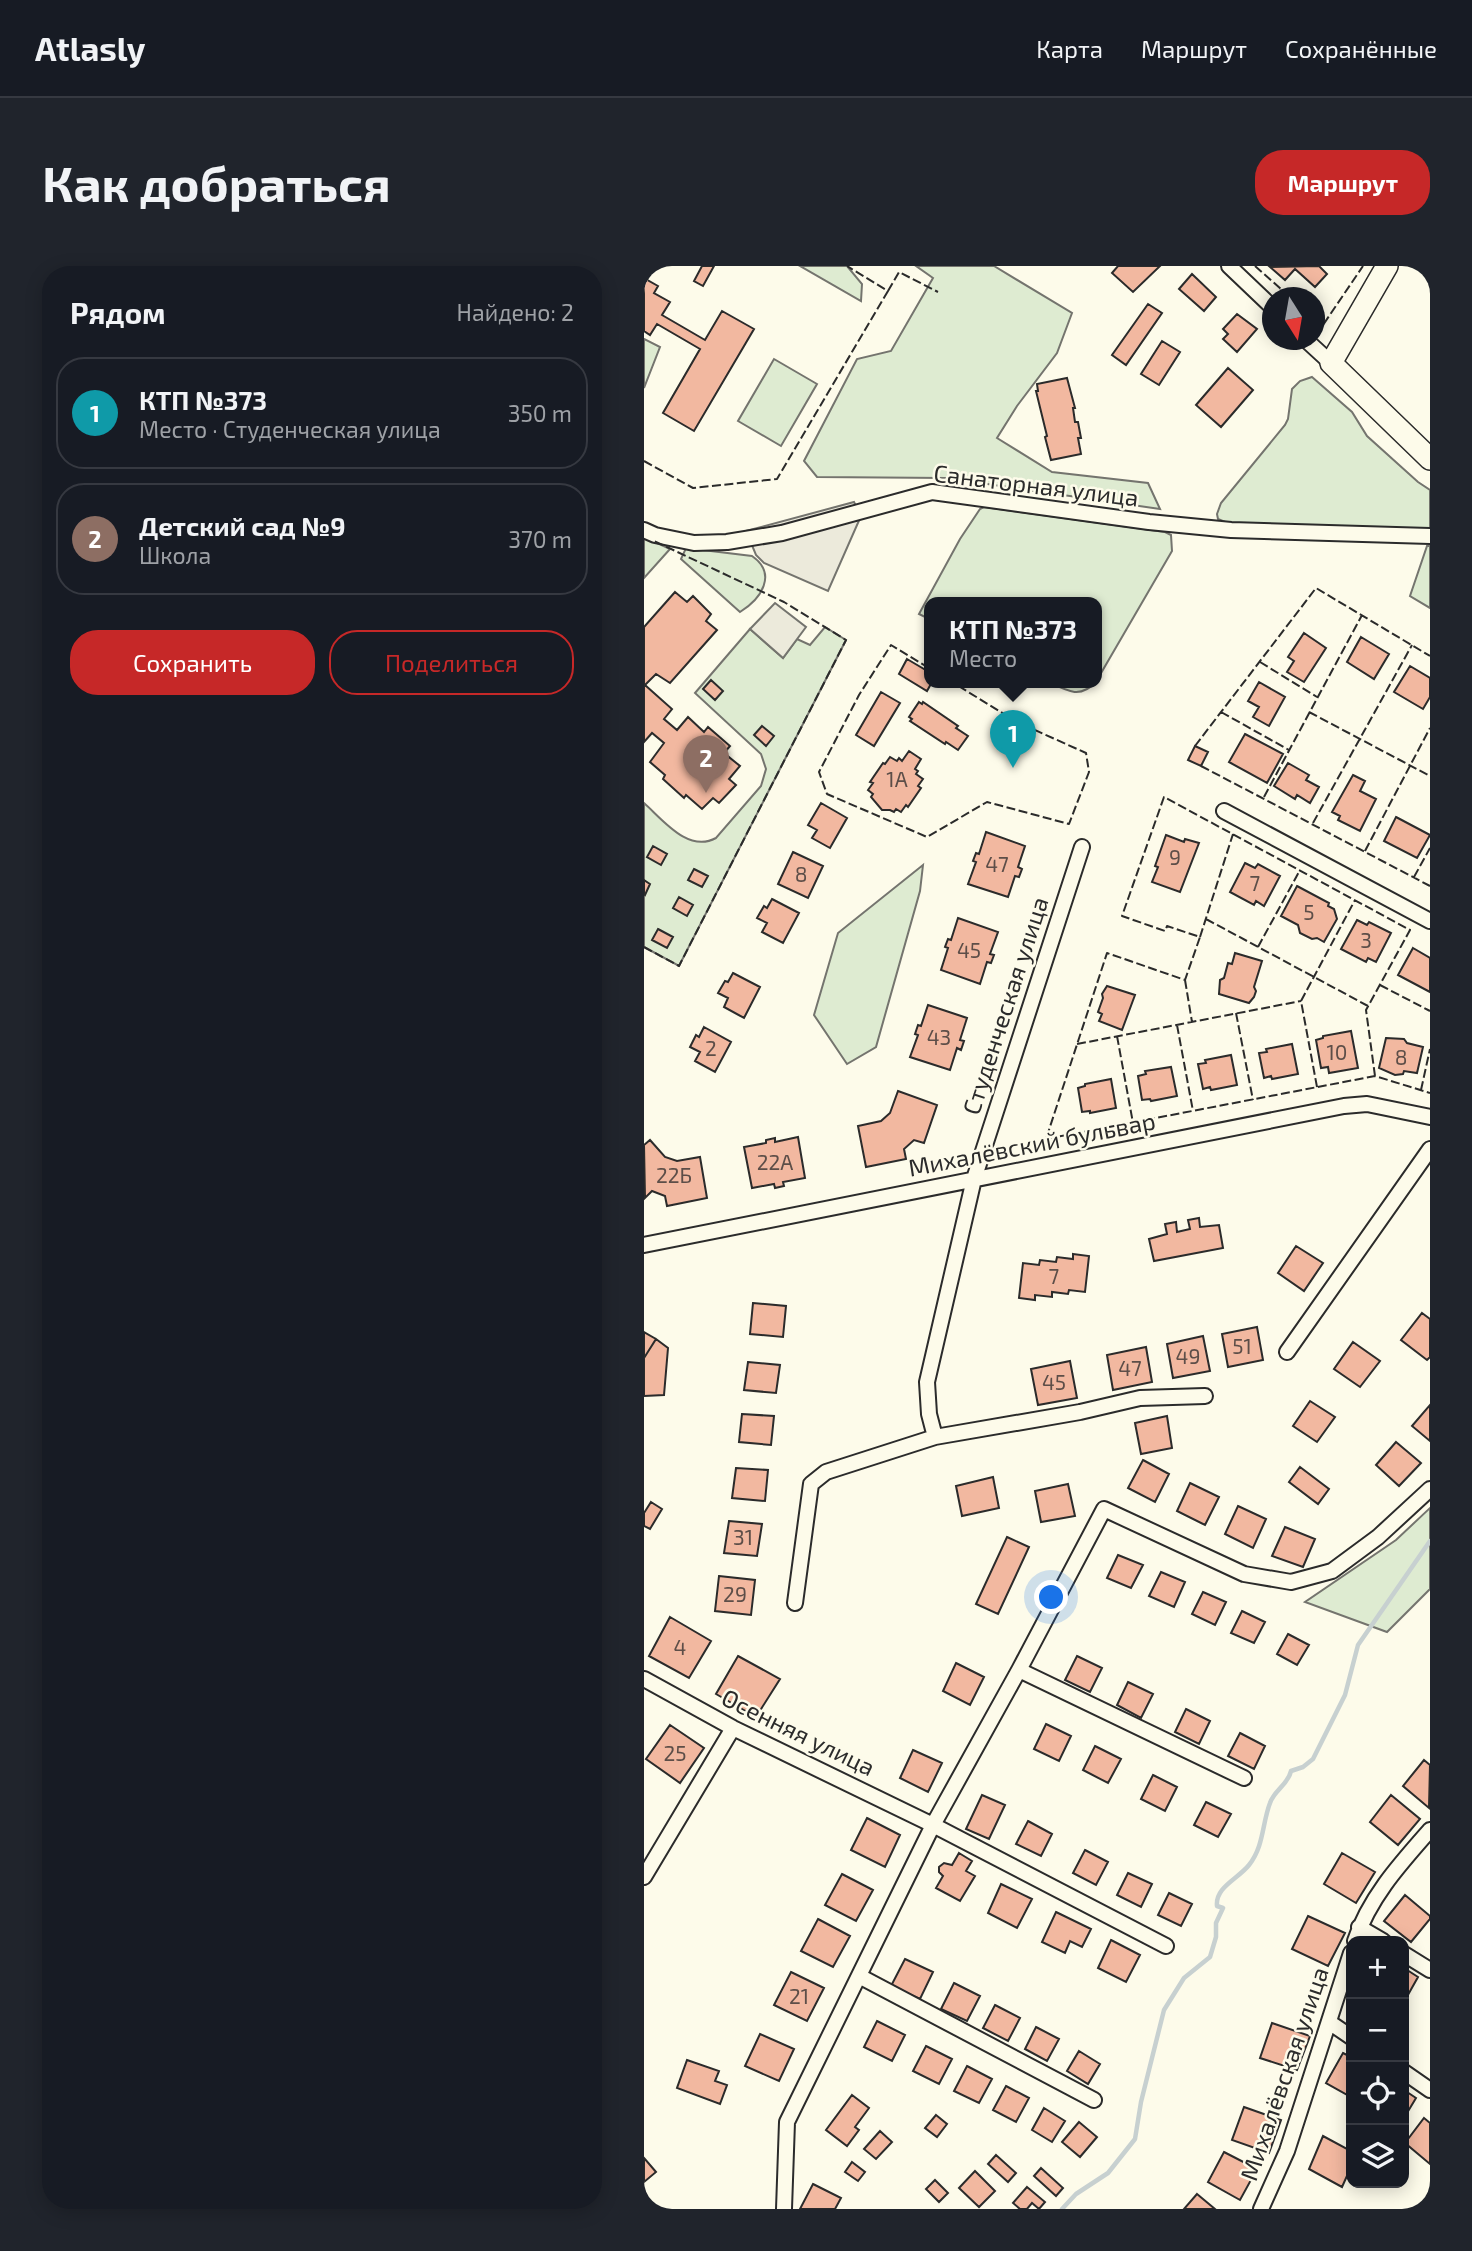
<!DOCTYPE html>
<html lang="ru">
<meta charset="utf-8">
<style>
body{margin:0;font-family:"Exo 2",sans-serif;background:#20242c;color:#f1f3f6}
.controls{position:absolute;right:21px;bottom:21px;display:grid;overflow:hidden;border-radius:14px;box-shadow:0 4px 18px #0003}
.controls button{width:63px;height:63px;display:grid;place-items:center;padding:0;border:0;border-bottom:2px solid #363941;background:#171b24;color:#f1f3f6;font:35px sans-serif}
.compass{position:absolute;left:618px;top:21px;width:63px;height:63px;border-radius:50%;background:#171b24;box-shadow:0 4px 18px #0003;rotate:169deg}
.you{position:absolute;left:408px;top:1332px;width:24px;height:24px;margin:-18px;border:5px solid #fff;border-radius:50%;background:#1a73e8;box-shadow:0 0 0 10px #1a73e833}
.badge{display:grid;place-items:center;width:46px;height:46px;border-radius:50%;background:#c62828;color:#fff;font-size:23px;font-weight:700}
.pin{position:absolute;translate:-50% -58px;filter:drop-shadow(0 2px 4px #0008)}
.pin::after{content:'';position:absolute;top:37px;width:24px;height:21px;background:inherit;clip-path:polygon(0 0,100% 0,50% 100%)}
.popup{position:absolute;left:280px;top:331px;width:178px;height:91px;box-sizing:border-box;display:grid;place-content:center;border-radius:14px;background:#171b24;filter:drop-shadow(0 2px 5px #0005);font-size:23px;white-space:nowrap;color:#9ea1a6}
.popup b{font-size:26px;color:#f1f3f6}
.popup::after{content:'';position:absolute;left:50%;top:100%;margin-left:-14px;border:14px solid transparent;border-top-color:#171b24}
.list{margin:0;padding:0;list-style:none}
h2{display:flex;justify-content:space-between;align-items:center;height:91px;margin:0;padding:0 28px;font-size:30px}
h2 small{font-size:23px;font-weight:400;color:#9ea1a6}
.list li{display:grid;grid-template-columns:46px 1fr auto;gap:21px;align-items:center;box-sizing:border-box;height:112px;margin:0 14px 14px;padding:0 14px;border:2px solid #363941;border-radius:28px}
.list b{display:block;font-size:26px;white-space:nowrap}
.list p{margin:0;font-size:23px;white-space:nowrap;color:#9ea1a6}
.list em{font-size:23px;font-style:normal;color:#9ea1a6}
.actions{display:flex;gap:14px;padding:21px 28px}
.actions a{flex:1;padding:16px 0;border:2px solid #c62828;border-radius:28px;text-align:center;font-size:24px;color:#c62828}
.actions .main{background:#c62828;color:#fff}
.icon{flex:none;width:38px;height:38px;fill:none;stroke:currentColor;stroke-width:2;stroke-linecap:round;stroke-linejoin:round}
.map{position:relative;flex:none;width:786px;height:1943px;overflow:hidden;border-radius:28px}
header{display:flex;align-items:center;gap:42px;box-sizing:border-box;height:98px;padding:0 35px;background:#171b24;border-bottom:2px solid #363941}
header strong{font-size:33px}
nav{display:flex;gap:38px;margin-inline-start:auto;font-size:24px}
.intro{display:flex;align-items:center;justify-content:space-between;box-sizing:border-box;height:168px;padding:0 42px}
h1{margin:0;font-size:49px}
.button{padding:18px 32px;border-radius:28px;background:#c62828;color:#fff;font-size:24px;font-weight:700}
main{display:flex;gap:42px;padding:0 42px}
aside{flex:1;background:#171b24;border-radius:28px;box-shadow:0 4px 18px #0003}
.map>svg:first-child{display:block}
.green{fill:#deebd1;stroke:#74746e;stroke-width:2}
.parking{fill:#eceadb;stroke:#74746e;stroke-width:2}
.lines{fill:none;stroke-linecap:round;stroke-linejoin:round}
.stream{stroke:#c7d0d0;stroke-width:4.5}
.building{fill:#f2b8a0;stroke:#2b2b2b;stroke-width:2}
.street-casing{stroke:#2b2b2b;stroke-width:18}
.secondary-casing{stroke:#2b2b2b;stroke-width:24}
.street{stroke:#fdfbea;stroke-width:14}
.secondary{stroke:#fdfbea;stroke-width:21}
.fence{stroke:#2b2b2b;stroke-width:2;stroke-dasharray:9 3.5;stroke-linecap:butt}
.labels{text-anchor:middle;stroke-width:5;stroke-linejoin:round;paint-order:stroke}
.number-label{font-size:21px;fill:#5d4e48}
.street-label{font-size:24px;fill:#2b2b2b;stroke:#fdfbea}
</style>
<header>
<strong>Atlasly</strong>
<nav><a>Карта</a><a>Маршрут</a><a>Сохранённые</a></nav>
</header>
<div class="intro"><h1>Как добраться</h1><a class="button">Маршрут</a></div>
<main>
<aside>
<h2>Рядом<small>Найдено: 2</small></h2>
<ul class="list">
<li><span class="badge" style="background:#0f9aa8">1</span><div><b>КТП №373</b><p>Место · Студенческая улица</p></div><em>350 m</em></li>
<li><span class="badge" style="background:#8d6e63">2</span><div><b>Детский сад №9</b><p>Школа</p></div><em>370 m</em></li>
</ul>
<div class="actions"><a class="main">Сохранить</a><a>Поделиться</a></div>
</aside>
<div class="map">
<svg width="786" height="1943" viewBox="0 0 786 1943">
<rect width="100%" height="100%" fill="#fdfbea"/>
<!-- green -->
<path class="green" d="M156 0H203L218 18 217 35Z
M272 0H350L428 47 413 87 373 140 353 172 408 206 504 217 516 243 302 212 173 211 160 195 213 93 247 85 289 12Z
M0 73 16 81 0 122Z
M130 93 173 118 137 180 94 155Z
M668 111 708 146 723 170 774 216 786 224V265L586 258 574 253 573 248 577 237 641 159 644 153 648 123 656 115Z
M340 241 521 266 527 269 528 285 453 414V336H285V353L275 348 316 273 336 243Z
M0 271 26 283 0 312Z
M783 280H786V342L766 330Z
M42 282 108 290C134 308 117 333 96 346L37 293Z
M181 361 202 374 35 700 0 681V537C19 554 44 587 72 572L117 520 122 503 117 488 51 427 106 363 139 392 153 373 166 379Z
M405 416H452C436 433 423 425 405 416Z
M279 599 276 625 232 781 203 798 170 749 194 667Z
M786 1242V1323L743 1366 661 1336 752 1274Z"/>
<!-- parking -->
<path class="parking" d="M210 236 217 250 184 325 120 297 112 289 102 265Z
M131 337 162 361 139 392 106 363Z"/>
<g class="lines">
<!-- stream -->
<path class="stream" d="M418 1943 432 1928 464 1907 491 1873 497 1836 520 1744 540 1712 566 1691 572 1671V1657L579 1642 573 1640C571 1621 594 1613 605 1599 620 1580 618 1558 626 1537 630 1524 644 1519 647 1505L659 1501 669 1493 701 1429 714 1379 786 1275"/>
</g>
<!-- building -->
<path class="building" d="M58 0H70L59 20 50 15Z
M474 0H516L489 26 468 7Z
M675 0 683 8 671 21 651 3 641 14 626 1Z
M548 8 572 31 560 45 535 23Z
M0 12 14 20 10 27 26 36 18 49 61 74 78 45 110 63 50 165 19 147 56 83 13 58 6 69 0 65Z
M504 38 518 47 482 99 468 89Z
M593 48 613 63 593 86 579 73 584 68 579 63Z
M518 75 536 86 515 119 497 108Z
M584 102 609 124 577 161 552 139Z
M423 112 431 142H429L431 156H434L437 172H434L437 188 407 194 401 171 403 170 392 125H394L393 118Z
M31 326 43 336 49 330 67 348 62 355 73 364 26 417 12 408 1 419 28 443 20 453 33 464 44 451 60 466 64 461 86 480 80 487 96 500 85 513 92 519 75 537 69 532 58 543 42 529 40 532 19 513 21 509 6 496 20 477 8 467 0 476V361Z
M660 367 682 382 660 416 643 406 650 395 644 391Z
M717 371 745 388 730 413 703 396Z
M263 393 285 406V416H288L283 425 255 408Z
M766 400 786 412V431L779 443 750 426Z
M67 414 79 425 71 434 59 423Z
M615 416 641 431 625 460 609 451 615 441 604 435Z
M237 426 256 437 230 480 212 469Z
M275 436 278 438 279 436 314 460 312 462 324 470 314 484 302 476 301 478 266 455 268 453 265 451Z
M118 460 130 470 122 480 110 469Z
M601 468 639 488 623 517 585 496Z
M551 480 564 486 557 500 544 494Z
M265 485 277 493 271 503 274 505 272 508 279 513 274 520 277 522 264 541 262 539 257 546 252 543 250 546 246 544H238L227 531 229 528 224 524 229 517 226 516 239 497 241 498 246 491 253 495 255 492 258 495Z
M644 497 665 509 662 514 675 521 666 537 653 529 651 533 630 520Z
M709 509 721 515 716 525 732 533 716 565 694 554 696 550 688 546Z
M177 537 203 552 186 582 168 572 173 564 164 559Z
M752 551 786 569 773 592 740 575Z
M342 566 381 580 374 601 378 603 375 611 371 610 364 631 324 618 332 596 329 595 332 587 335 588Z
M522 569 540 576 541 573 555 577 536 626 508 616 514 601 511 600Z
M9 580 23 588 17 599 3 591Z
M149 586 179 600 164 632 134 618Z
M601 597 611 602 614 598 636 610 620 640 612 635 610 639 586 626Z
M50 603 64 610 58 621 44 614Z
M0 614 6 618 1 629 0 628Z
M653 620 685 637 684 640 690 643 693 653 680 676 673 672 668 673 656 667 654 659 637 650Z
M35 631 49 639 43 650 29 642Z
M128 633 155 647 139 677 118 666 123 657 113 652 120 640 123 642Z
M314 652 354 666 346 688 350 689 347 697 343 696 336 718 297 704 304 682 301 681 304 673 307 674Z
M713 654 723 659 725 656 747 667 732 696 724 692 722 696 697 683Z
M14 663 29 671 23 682 8 674Z
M769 682 786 692V726L754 709Z
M591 687 618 695 610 721 612 725 610 731 605 737 575 728 576 714 580 712 584 697 588 698Z
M89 707 116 721 100 752 80 741 84 732 74 727 81 715 84 716Z
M463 720 491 729 478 764 455 755 458 748 454 746 459 732 458 728Z
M284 739 323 752 316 774 320 775 317 784 313 782 306 804 266 791 274 769 271 768 274 759 277 760Z
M60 761 87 776 71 806 51 795 56 786 46 781 52 769 55 771Z
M707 765 714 802 685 807 684 801 677 802 672 774 679 772V770Z
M742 772 760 773 763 777 779 781 773 807 760 805 759 808 751 809 735 802Z
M648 778 654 808 628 813 627 810 620 812 615 787 623 786 622 783Z
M587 789 593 819 567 824 566 821 559 823 554 798 562 797 561 794Z
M527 801 533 830 507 835 506 833 498 834 494 810 502 808 501 805Z
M467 813 472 842 446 847V845L438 846 434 822 441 820V818Z
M254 825 293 839 280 877 270 874 260 883 262 893 222 901 214 860 237 855 246 847Z
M154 871 161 912 139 916 140 920 131 922 130 918 108 922 100 881 122 877V874L131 872V876Z
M6 874 21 891 33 895 56 891 63 932 23 940 21 930 8 925 1 932 0 879Z
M555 952 556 961 575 959 579 982 510 995 505 973 523 968 521 958 532 956 533 966 546 963 544 954Z
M652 980 679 997 660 1025 634 1007Z
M429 988 445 990 441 1026 425 1024 424 1028 408 1026V1031L391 1029V1034L375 1032 379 997 395 999 396 994 412 996 413 991 429 993Z
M109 1037 142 1040 139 1071 106 1068Z
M778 1047 786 1053V1091L783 1094 757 1074Z
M613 1061 619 1094 584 1101 578 1068Z
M0 1066 12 1073 0 1092Z
M559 1070 566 1105 529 1112 523 1078Z
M12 1073 24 1082 20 1129 0 1130V1092Z
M709 1076 736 1095 716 1121 690 1103Z
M502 1081 508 1116 469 1124 463 1089Z
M426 1095 433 1132 394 1139 387 1103Z
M104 1096 136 1099 132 1127 100 1124Z
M666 1135 691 1151 673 1176 649 1160Z
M786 1139V1175L768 1160Z
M98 1148 130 1150 127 1179 95 1176Z
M523 1150 528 1182 497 1188 491 1157Z
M752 1176 777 1197 755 1220 732 1199Z
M499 1194 525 1208 511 1236 484 1222Z
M656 1201 685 1223 674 1238 645 1216Z
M92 1202 124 1204 121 1235 88 1232Z
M349 1211 355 1242 318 1250 312 1220Z
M546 1217 575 1231 561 1259 533 1245Z
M424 1218 431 1250 397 1256 391 1225Z
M7 1236 18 1243 6 1263 0 1260V1247Z
M594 1240 622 1253 609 1282 581 1268Z
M85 1255 118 1258 113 1290 80 1287Z
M641 1261 671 1273 659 1301 628 1290Z
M363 1271 385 1281 354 1348 332 1338Z
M474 1289 499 1299 487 1322 463 1312Z
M517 1306 541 1316 530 1341 505 1330Z
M75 1310 111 1314 107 1349 71 1345Z
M559 1326 582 1336 571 1359 548 1348Z
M598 1345 621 1356 610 1377 587 1367Z
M26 1351 67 1375 45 1412 5 1390Z
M644 1368 665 1379 653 1399 633 1388Z
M94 1390 136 1413 112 1451 72 1428Z
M433 1390 458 1402 446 1426 421 1414Z
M312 1397 340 1411 326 1439 299 1425Z
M484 1416 509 1428 497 1452 473 1439Z
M542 1443 566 1455 555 1478 531 1466Z
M402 1458 427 1470 415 1495 390 1483Z
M26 1459 60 1482 36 1517 2 1493Z
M596 1467 621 1480 610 1503 584 1490Z
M451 1480 477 1493 464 1517 439 1504Z
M269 1484 298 1497 284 1526 256 1512Z
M780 1494 786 1499 785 1542 759 1520Z
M509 1509 533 1521 521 1545 497 1533Z
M338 1529 361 1539 345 1573 322 1563Z
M747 1529 776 1553 754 1579 726 1556Z
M562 1536 587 1548 574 1571 550 1559Z
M223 1552 256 1569 241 1601 207 1584Z
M384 1555 408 1568 397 1590 372 1578Z
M441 1584 464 1596 452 1619 429 1607Z
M315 1587 328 1595 322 1605 331 1610 316 1635 292 1622 299 1610 295 1606V1601L300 1597 308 1599Z
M698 1587 731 1606 712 1637 680 1618Z
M484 1607 508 1618 497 1641 473 1629Z
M198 1608 229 1624 212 1655 181 1639Z
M357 1618 388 1633 373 1662 344 1647Z
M525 1627 548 1638 537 1660 514 1649Z
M761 1629 786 1650V1653L767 1676 740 1655Z
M412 1646 447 1663 438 1681 426 1675 421 1687 398 1676Z
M664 1650 701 1667 684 1700 648 1683Z
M174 1653 206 1670 189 1701 157 1685Z
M467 1674 496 1689 482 1716 454 1702Z
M261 1693 289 1706 276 1733 247 1720Z
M760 1702 774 1711 760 1736Z
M147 1706 180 1722 163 1755 130 1739Z
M310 1717 336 1730 323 1755 297 1743Z
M351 1739 376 1752 364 1775 339 1762Z
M233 1755 261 1769 248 1795 220 1781Z
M628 1757 666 1770 653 1804 616 1792Z
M392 1761 415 1773 403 1795 381 1783Z
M116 1768 150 1783 135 1815 101 1800Z
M282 1780 308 1793 295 1818 269 1805Z
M435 1785 456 1798 444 1818 423 1805Z
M699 1787 707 1791V1831L682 1817Z
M43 1794 75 1805 71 1815 83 1819 76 1838 33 1822Z
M323 1800 348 1813 335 1837 310 1825Z
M362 1820 385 1832 372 1856 349 1844Z
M760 1824 772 1832 760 1852Z
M208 1829 225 1842 211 1861 215 1864 203 1880 182 1864Z
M600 1841 637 1854 625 1887 588 1874Z
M400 1842 421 1855 408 1876 388 1864Z
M292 1849 303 1858 293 1871 281 1862Z
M780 1852 786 1857V1898L761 1877Z
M435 1856 453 1871 436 1891 418 1876Z
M236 1865 248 1876 232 1893 220 1883Z
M679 1870 707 1885V1901L698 1921 665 1903Z
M580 1886 613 1903 596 1934 564 1916Z
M352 1889 372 1907 364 1916 344 1898Z
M0 1892 12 1906 0 1916Z
M208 1896 221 1906 214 1915 201 1906Z
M397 1902 419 1922 412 1930 390 1910Z
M331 1905 351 1925 335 1941 315 1922Z
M291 1914 304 1927 295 1936 282 1923Z
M169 1918 197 1932 191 1943H156Z
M383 1921 401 1936 395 1943 388 1937 383 1943H376L369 1937Z
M553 1928 571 1943H540Z"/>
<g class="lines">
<defs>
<path id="street" d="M585 0 628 41
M662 74 687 97
M0 264 11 269 50 277 83 276 138 267 288 226 505 256 587 264 786 270
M580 545 786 655
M0 979 700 840 723 838 786 851
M643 1086 786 883
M291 1171 285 1148 283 1116 330 913 438 581
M151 1337 167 1218 182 1206 291 1171 436 1146 496 1132 561 1130
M375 1404 600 1512
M0 1413 89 1462 289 1559 522 1680
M0 1611 89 1462
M715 1661 739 1675
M711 1675C725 1632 756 1598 786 1564
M760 1688 786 1704
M215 1710 450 1834
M685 1756 707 1771
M760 1806 786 1824
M140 1943 143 1856 289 1559 375 1404 460 1243 600 1308 647 1316 688 1305 734 1271 786 1223
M617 1943 643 1885 707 1687"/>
<path id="secondary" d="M743 0 687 97 786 193"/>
</defs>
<!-- street casing -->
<use href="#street" class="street-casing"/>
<!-- secondary casing -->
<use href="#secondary" class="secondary-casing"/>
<!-- street -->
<use href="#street" class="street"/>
<!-- secondary -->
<use href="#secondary" class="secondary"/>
<!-- fence -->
<path class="fence" d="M611 0 647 32
M244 25 255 6 294 26
M670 52 679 59 719 0
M0 195 49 222 133 213 244 25 203 0
M616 396 673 431
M285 402 247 379 215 429 175 506 183 528 283 571 343 536 425 558 445 506 442 487 373 456 308 416
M577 446 645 484
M665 446 786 510
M551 480 672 322 786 390
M557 500 786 620
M620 531 718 349
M669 557 768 379
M721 585 786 462
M770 611 786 582
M562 653 724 740
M556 671 589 568
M0 681 35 700 202 374 140 336 10 275
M614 681 656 604
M541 714 548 756
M736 719 786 745
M592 747 609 834
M533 759 549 845
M473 770 489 857
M433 778 657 735
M731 810 722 744 766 664 520 531 478 650 521 665 523 660 556 671 541 714 463 687 402 873 731 810 786 827
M673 821 657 735 711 634
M777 824 786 783"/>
</g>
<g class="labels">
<!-- number labels -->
<g class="number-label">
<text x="253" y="521">1А</text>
<text x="531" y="599">9</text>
<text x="353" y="606">47</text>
<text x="157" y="616">8</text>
<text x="611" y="625">7</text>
<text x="665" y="654">5</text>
<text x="722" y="682">3</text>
<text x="325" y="692">45</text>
<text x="295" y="779">43</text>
<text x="67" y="790">2</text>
<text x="693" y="794">10</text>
<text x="757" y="799">8</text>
<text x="131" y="904">22А</text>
<text x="30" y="917">22Б</text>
<text x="410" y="1018">7</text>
<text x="598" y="1088">51</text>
<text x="544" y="1098">49</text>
<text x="486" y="1110">47</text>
<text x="410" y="1124">45</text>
<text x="99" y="1279">31</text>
<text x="91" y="1336">29</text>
<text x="36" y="1389">4</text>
<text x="31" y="1495">25</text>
<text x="155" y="1738">21</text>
</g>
<!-- street labels -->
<g class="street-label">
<text transform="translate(392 220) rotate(7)" y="8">Санаторная улица</text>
<text transform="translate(362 740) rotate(-72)" y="8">Студенческая улица</text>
<text transform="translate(388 879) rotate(-11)" y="8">Михалёвский бульвар</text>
<text transform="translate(154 1467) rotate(26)" y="8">Осенняя улица</text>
<text transform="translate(641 1808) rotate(-71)" y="8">Михалёвская улица</text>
</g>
</g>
</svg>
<div class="controls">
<button>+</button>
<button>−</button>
<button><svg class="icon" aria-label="locate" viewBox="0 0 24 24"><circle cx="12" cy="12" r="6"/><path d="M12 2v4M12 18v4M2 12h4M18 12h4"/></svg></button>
<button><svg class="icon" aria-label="layers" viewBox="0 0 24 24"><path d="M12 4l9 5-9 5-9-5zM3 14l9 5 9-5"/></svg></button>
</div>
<svg class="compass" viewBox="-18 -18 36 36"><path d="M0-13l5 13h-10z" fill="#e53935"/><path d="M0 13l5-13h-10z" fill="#9ea1a6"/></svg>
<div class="you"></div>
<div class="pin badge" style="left:369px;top:502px;background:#0f9aa8">1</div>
<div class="popup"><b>КТП №373</b>Место</div>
<div class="pin badge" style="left:62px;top:527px;background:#8d6e63">2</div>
</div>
</main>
